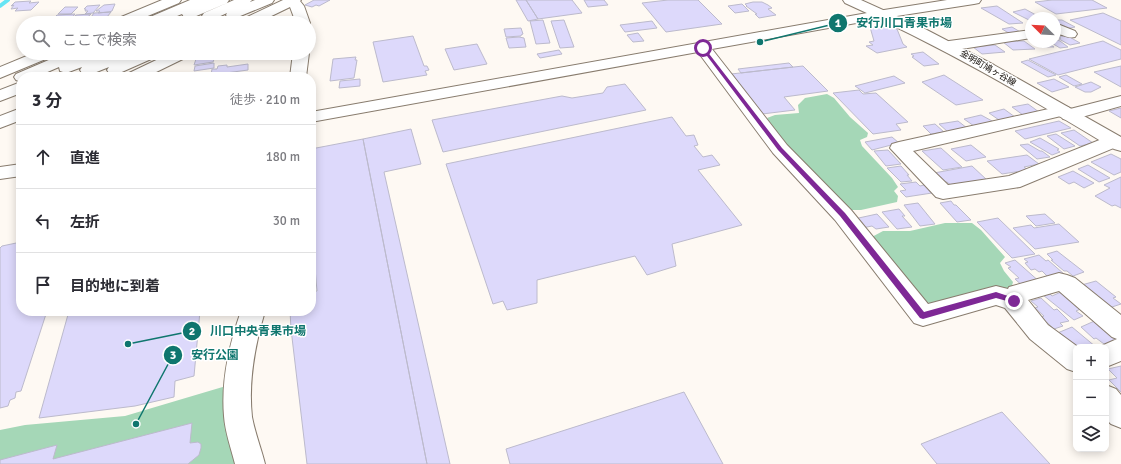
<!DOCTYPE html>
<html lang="ja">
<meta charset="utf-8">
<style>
body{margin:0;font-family:Signika,"Noto Sans JP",sans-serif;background:#f2f2f3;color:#2b2b33}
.controls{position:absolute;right:12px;bottom:12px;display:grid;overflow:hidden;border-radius:8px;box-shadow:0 2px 10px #0003}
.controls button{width:36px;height:36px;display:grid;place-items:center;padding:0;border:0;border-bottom:1px solid #e1e1e2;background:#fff;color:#2b2b33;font:20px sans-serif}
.compass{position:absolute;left:1025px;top:12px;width:36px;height:36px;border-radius:50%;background:#fff;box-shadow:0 2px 10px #0003;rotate:294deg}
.stop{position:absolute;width:12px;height:12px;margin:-9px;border:3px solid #7e2896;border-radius:50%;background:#fff}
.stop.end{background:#7e2896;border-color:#fff;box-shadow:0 1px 4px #0008}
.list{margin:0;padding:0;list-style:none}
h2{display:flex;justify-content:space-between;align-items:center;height:52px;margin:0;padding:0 16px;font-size:17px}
h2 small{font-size:13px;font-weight:400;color:#7c7c81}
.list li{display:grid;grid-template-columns:26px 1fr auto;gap:12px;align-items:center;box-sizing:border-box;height:64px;padding:0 16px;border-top:1px solid #e1e1e2}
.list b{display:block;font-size:15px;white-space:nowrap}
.list em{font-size:13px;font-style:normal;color:#7c7c81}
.icon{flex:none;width:22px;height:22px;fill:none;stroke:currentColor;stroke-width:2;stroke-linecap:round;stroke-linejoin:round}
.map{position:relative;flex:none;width:1121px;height:464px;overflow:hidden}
.search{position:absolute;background:#fff;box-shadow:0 2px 10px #0003;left:16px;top:16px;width:300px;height:44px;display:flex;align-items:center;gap:10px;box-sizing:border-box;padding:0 14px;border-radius:22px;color:#7c7c81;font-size:15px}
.panel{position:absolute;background:#fff;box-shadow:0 2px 10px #0003;left:16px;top:72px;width:300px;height:244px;border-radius:16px}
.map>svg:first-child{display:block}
.green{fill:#a5d7b7}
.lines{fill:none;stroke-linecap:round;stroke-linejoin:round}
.stream{stroke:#66e5f4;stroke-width:4}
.building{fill:#ddd9fb;stroke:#bcbacc}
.minor-casing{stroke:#887c6e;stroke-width:2}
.major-casing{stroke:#887c6e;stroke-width:2}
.highway-casing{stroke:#887c6e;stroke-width:2}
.minor{fill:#fff;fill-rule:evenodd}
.major{fill:#fff;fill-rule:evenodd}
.highway{fill:#fff;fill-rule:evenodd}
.route{fill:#7e2896}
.labels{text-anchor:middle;stroke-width:3;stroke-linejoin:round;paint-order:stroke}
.far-street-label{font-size:9px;fill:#120d08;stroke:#fff}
.leader{fill:none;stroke:#0f766e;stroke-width:1.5}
.callout-dot{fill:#0f766e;stroke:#fff;stroke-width:1.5}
.mark-label{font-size:12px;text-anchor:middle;font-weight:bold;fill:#fff}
.callout-label{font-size:12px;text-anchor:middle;font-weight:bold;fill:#0f766e;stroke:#fff;stroke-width:3;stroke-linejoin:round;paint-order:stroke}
</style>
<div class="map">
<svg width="1121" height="464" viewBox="0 0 1121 464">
<rect width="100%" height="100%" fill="#fef9f3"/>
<!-- green -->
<path class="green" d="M827 94 834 98 850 117 868 133 867 137 860 140 862 146 892 178 898 187 894 191 898 196 897 202 861 210H850L834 197 825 183 786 147 767 118 775 115 799 113 798 105 805 98Z
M945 223H972L981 230 1005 257 1000 263 1004 271 1013 282 1011 289H994L968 293 932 304 919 299 870 238 883 231H910Z
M226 386 237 464H0V430L25 425 125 416Z"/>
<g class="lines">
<!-- stream -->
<path class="stream" d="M0 6 8 0
M108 23 121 18"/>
</g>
<!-- building -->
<path class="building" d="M314 0H330L319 6 316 5 312 7 305 5Z
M516 0H526L538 19 528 21Z
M526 0H572L582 13 538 19Z
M584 0H604L608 5 588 7Z
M668 0H698L722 24 666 32 642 3Z
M1052 0H1092L1107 8 1056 14 1035 2Z
M31 1 29 3 39 2 31 10 15 11 18 8 11 9 14 5 11 6 15 2Z
M753 2H762L768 5 772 8 768 9 776 15 759 18 755 14H757L746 6H747L745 4Z
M115 4 112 11 109 12 98 13 100 11H96L104 5Z
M742 4 749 11 735 13 728 6Z
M100 5 93 13 85 14 88 11H85L86 9H84L87 6Z
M997 6 1023 23 1009 24 981 8Z
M65 7H78L71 14H58Z
M1025 9 1036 15H1033L1038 18H1031V21L1013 12Z
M111 12 107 17 89 20 94 13Z
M1103 13 1121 21V45L1070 20Z
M75 14 70 20H52L57 15Z
M91 14 83 21 72 20 76 15Z
M543 20 550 43 536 44 530 21Z
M564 20 574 47 560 48 551 21Z
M1055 20H1062L1075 27 1066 29 1058 26 1055 24Z
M652 21 657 28 625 32 620 25Z
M876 26 897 29 903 44 907 47 877 53 866 46 873 45 869 42 874 41 870 27Z
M1012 27 1022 33 1012 35 1002 29Z
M521 28 523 34 521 35V36L506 37 504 29Z
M638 33 644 41 633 42 627 35Z
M1066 35 1080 43 1070 45 1059 39 1061 38 1058 37Z
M413 36 424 66H427L429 70 425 71 427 75 383 82 373 42Z
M519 37 524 38 526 47 509 48 506 38Z
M1055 39 1060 41 1068 47 1060 48 1050 42H1055Z
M1024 41 1035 49 1013 50 1003 42Z
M1103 41 1121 50V59L1058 75 1029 59Z
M1034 42H1046L1054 47H1041Z
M477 44 487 64 454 70 445 49Z
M995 45 1005 52 982 54 973 47Z
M559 50 562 54 540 58 537 54Z
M923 52 939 64 924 66 912 57 914 56 911 54Z
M203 53H215L207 57 200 58 196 57Z
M215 57 213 62 194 65 196 59Z
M356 57 355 60H357L354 78 330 81 333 59Z
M1028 60 1056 75 1048 77 1021 62Z
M214 63V68L194 71 195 66Z
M789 63 793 67 741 73 738 69Z
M248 64V70L211 75 212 69H217L218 66 227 65V67Z
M803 66 828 91 784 97 795 110 762 114 731 74Z
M1121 66V87L1094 72Z
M944 75 983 100 956 105 922 82Z
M1066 75 1082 84 1074 86 1059 77Z
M894 76 905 83 865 93 855 86Z
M360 79V86L339 88 340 81Z
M1054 79 1069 87 1052 92 1037 83Z
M1091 82 1101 87 1091 92H1085L1075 87Z
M625 84 646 110 443 152 432 120 562 96 572 98 603 93 607 87Z
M859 90 863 94 876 93 908 122 896 124 901 130 873 134 833 93Z
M1028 104 1039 112 1023 115 1012 107Z
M1121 108V118L1109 111Z
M1004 109 1015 117 999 120 989 113Z
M981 115 994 122 974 126 964 119Z
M672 117 686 136 694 135 698 145 694 146 703 157 712 155 720 165 698 170 742 225 672 244 676 266 647 275 635 256 537 280V303L507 310 503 301 493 304 446 164Z
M958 121 967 128 948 132 939 124Z
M1059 121 1071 128 1025 139 1015 131Z
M935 124 944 132 931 134 923 126Z
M411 129 421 164 384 172 450 464H427L363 139Z
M1074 130 1093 143 1080 146 1061 133Z
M1056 134 1075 146 1064 149 1047 136Z
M892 137 899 143 872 150 865 142Z
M1040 138 1059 149 1057 150 1060 152 1052 155 1030 142Z
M363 139 427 464H307L291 329 290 311H311V292L317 291 311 223V149Z
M1028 144 1040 151H1042L1050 157 1037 159 1020 145Z
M971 145 986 157 966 161 951 149Z
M941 148 962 167 943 170 922 151Z
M888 150 901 164 886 166 874 151Z
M1111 154 1121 159V172L1114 175 1091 162Z
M1027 155 1039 164 1024 167 1028 170 1002 174 987 161Z
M1088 165 1110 178 1099 182 1078 169Z
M901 166 909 175H907L912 181 901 182 887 168Z
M972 166 987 180 952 186 947 182H944L934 173Z
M1073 171 1094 183 1084 188 1074 182 1069 184 1058 177Z
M1121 177V208L1115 205 1112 206 1095 196 1110 188 1104 185Z
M916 182 920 186 924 185 932 193 906 197 900 191 906 190 900 184Z
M951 201 954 205H956L971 220 957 222 940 203Z
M918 203 935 224 920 226 904 205Z
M899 209 905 216H902L912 227 897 229 882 212Z
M877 214 889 227 876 229 872 226 862 228 854 219Z
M1045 214 1055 223 1036 226 1026 216Z
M998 218 1035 254 1012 258 977 222Z
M1059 224 1079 242 1035 249 1013 228 1031 225 1034 228Z
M21 242V311H47L21 391 16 392 15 398 10 400 8 406 0 408V248L2 246Z
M1057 251 1084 272 1073 276 1067 271H1064L1051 260H1053L1047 254Z
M1039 255 1046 261 1048 260 1064 274 1049 278 1042 271 1039 272 1035 269 1031 270 1025 263 1028 262 1024 259Z
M1015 260 1041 283 1025 288 1015 279 1019 278 1008 268 1011 267 1005 263Z
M1096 281 1116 297 1113 298 1121 304 1106 309 1078 286Z
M1061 292 1085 307 1076 311 1083 316 1074 320 1043 295 1049 293 1052 296Z
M1041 298 1054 310 1057 309 1069 321 1060 323 1063 326 1054 329 1041 317 1044 316 1035 308 1038 307 1031 301Z
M69 311H200L194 376 175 381 174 397 135 406 39 418Z
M1099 319 1121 341V342L1108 347 1096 338 1094 339 1081 327Z
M1072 327 1096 347H1076V350L1055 334Z
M1121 366V392L1109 380 1117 378 1108 369Z
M684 392 723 464H510L506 449Z
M1002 412 1050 464H937L921 444Z
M192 423 190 443 198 442 201 444V448L199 455 188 464H0V460L57 445 53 459Z"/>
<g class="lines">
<defs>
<path id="minor" d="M162 0H181L179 3 131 23H112L114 20Z
M283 0H301L300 1 304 6 310 23 309 25V23H296L290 7 257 23H239L241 20Z
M947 0H981L979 3 974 4 884 18 712 49 787 145 851 210 928 304 996 286 1008 289 1009 287 1059 273 1067 275 1075 278 1121 315V361L1106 367V347H1099L1117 339 1112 337 1059 291 1028 300 1048 325 1078 347H1076V372L1067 369 1030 339 1005 308 996 305 923 326 914 323 835 220 773 153 698 52 311 122V112L884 10Z
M1060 25 1075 31 1077 34 1075 37C1067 39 1062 33 1055 34V26Z
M1031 30V38L949 51 944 49 941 46 944 43 949 41Z
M34 53H55L53 56 0 78V67Z
M171 53H191L189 56 146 77H125L127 74Z
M293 53H309L306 77H290Z
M1121 96V106L1075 119 1069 120 1063 119 1061 116 913 151 948 185 1009 176 1107 137 1114 135 1121 138V145L1020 187 943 199 936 197 890 148 892 144 899 142 1062 106 1068 107 1070 109Z
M21 164V176L0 179V167Z
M241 311H265C255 345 248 381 252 417 255 433 261 448 265 464H235C231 448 225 432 224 416 221 380 229 345 241 311Z
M1106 385 1116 389 1121 395V428L1111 424 1106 419Z"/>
<path id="major" d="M843 0H861L925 29 994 65 1121 137V151L1114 149C1027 96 939 45 845 3Z"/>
<path id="highway" d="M190 0H229L227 3 194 17 189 18 184 17 182 14 160 23H141L143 20Z
M234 0H252L250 2 255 0H274L272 3 233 19 228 18 226 15 227 13 214 19 209 20 204 19 202 16 204 13Z
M65 53H109L107 56 114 53H135L133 56 139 53H160L158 56 115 75 109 73 107 70 109 67 94 73 88 75 82 73 80 70 82 67 66 73 60 71 59 67 36 77H21V82L16 80 14 77 16 74Z
M21 82V93L0 101V90Z
M21 108V120L0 128V116Z"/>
</defs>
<!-- minor casing -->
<use href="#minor" class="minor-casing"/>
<!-- major casing -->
<use href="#major" class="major-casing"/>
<!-- highway casing -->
<use href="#highway" class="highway-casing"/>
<!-- minor -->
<use href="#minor" class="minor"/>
<!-- major -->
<use href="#major" class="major"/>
<!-- highway -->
<use href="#highway" class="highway"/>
</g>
<!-- route -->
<path class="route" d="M703 46 782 148 845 213 924 312 996 292 1017 299V303H1014L996 298 923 319 920 318 840 216 778 150 701 48Z"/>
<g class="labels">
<!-- far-street labels -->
<g class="far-street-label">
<text transform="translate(988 68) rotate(30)" y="3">金明町鳩ヶ谷線</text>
</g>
</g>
<!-- callouts -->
<path class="leader" d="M760 42L838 23M128 344L192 331M136 424L173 355"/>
<g class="callout-dot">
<circle cx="760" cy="42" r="4"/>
<circle cx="128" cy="344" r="4"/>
<circle cx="136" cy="424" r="4"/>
<circle cx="838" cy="23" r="10"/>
<circle cx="192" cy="331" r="10"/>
<circle cx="173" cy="355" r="10"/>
</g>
<g class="mark-label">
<text x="838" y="27">1</text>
<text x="192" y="335">2</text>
<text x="173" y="359">3</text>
</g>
<g class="callout-label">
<text x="904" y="27">安行川口青果市場</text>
<text x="258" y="335">川口中央青果市場</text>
<text x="215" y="359">安行公園</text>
</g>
</svg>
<div class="controls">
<button>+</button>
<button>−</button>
<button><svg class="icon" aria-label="layers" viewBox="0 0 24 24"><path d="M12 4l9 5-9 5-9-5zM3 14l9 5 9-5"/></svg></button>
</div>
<svg class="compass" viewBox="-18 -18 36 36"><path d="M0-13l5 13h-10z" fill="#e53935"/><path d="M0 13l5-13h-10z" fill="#7c7c81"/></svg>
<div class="stop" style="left:703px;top:48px"></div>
<div class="stop end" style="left:1014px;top:301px"></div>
<div class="search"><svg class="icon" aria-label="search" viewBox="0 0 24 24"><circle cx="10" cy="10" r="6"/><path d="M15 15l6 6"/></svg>ここで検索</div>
<section class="panel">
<h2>3 分<small>徒歩 · 210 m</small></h2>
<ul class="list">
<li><svg class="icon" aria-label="ahead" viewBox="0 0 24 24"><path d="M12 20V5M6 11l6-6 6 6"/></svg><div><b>直進</b></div><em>180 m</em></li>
<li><svg class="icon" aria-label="left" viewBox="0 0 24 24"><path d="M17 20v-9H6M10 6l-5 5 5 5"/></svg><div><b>左折</b></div><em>30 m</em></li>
<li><svg class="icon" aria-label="arrive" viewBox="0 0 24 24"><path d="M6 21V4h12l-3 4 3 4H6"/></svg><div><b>目的地に到着</b></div></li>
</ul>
</section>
</div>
